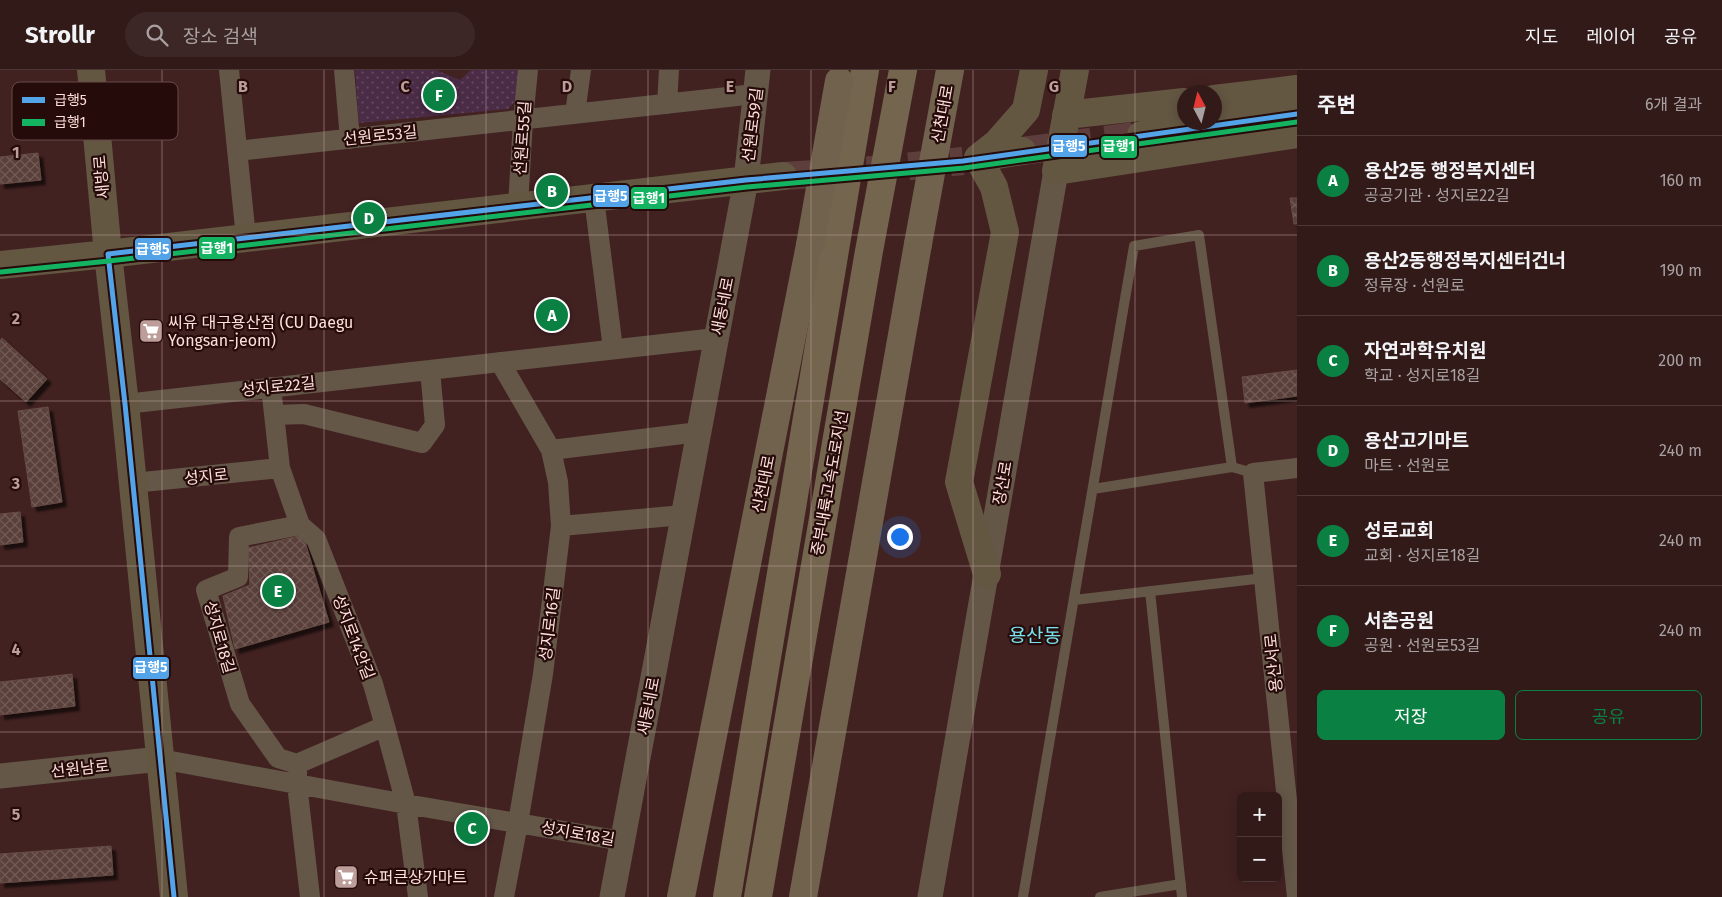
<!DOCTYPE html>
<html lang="ko">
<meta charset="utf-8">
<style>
body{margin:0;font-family:"Fira Sans","Noto Sans KR",sans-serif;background:#3d2726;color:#f1f3f6}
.controls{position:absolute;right:15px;bottom:15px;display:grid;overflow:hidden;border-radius:8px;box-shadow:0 2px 12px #0003}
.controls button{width:45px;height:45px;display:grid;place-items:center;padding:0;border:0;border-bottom:1px solid #4d3838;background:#321a19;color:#f1f3f6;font:25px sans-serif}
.compass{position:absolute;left:1177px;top:15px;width:45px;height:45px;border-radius:50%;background:#321a19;box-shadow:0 2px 12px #0003;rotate:353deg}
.you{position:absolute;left:899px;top:466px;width:18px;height:18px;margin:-12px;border:4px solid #fff;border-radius:50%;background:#1a73e8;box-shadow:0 0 0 8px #1a73e833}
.badge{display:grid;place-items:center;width:32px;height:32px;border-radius:50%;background:#0b8043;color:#fff;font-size:16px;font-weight:700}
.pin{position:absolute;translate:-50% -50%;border:2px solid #fff;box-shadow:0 1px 5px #0006}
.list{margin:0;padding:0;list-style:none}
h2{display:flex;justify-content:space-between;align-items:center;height:65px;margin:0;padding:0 20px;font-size:21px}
h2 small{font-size:16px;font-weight:400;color:#a8a1a2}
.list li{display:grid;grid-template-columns:32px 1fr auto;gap:15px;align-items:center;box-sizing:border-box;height:90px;padding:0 20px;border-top:1px solid #4d3838}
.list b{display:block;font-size:19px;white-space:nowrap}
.list p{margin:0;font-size:16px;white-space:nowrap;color:#a8a1a2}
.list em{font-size:16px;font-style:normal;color:#a8a1a2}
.actions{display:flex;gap:10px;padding:15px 20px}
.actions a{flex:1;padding:11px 0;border:1px solid #0b8043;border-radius:8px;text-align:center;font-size:18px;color:#0b8043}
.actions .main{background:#0b8043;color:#fff}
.icon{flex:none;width:28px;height:28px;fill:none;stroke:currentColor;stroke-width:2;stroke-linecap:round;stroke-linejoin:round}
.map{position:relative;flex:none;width:1297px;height:827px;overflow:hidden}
header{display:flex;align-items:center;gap:30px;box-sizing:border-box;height:70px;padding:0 25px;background:#321a19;border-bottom:1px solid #4d3838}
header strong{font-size:24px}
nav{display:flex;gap:28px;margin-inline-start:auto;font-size:18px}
.search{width:350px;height:45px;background:#3d2726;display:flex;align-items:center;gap:12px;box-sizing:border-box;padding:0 18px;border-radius:28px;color:#a8a1a2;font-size:19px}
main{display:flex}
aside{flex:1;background:#321a19}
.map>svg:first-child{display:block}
.park{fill:url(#park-dots)}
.building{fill:url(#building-cross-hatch);stroke:#654b46;filter:url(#shadow)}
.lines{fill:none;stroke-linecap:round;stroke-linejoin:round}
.secondary-tunnel{stroke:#5e3e3d;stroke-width:28;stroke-dasharray:28 14;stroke-linecap:butt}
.service{stroke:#645748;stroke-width:10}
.minor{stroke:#645748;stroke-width:20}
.tertiary{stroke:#645748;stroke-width:25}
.secondary{stroke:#645742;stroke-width:28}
.trunk{stroke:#70624d;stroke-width:28}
.motorway{stroke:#74654e;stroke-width:28}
.trunk-bridge{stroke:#70624d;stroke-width:28}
.bus-1-casing{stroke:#250b0a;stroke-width:9}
.bus-2-casing{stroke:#250b0a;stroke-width:9}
.bus-1{stroke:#53a3e8;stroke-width:5}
.bus-2{stroke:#13b361;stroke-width:5}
.grid{fill:none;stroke:#bc9d9a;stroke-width:1;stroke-opacity:0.55}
.labels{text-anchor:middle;stroke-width:4.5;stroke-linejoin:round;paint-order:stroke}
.street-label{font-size:16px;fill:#fedfdb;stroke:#250b0a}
.poi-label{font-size:16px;fill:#fedfdb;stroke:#250b0a;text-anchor:start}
.quarter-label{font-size:19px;fill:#78e3f0;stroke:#250b0a}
.key{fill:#250b0a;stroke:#664b49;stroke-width:1}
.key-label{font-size:14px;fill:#fedfdb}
.grid-label{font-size:16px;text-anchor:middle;font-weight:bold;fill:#bc9d9a;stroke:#250b0a;stroke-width:4.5;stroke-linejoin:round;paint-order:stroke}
.line-badge{stroke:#250b0a;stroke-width:2}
.badge-label{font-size:14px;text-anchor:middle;font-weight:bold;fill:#fff}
</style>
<header>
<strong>Strollr</strong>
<div class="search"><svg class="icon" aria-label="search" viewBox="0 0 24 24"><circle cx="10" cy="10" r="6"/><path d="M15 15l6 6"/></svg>장소 검색</div>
<nav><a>지도</a><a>레이어</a><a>공유</a></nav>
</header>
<main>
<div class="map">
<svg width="1297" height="827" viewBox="0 0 1297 827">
<defs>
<pattern id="park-dots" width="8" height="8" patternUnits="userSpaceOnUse" patternTransform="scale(1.25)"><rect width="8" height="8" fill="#4b2c47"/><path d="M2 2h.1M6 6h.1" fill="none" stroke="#664a61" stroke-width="1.8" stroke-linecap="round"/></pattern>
<pattern id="building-cross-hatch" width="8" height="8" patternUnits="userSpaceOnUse" patternTransform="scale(1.25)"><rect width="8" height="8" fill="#5a403a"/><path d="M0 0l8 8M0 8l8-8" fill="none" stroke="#735b56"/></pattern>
<filter id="shadow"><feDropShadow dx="4.5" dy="4.5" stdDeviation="1" flood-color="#0009"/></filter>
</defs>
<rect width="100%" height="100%" fill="#422221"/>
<!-- park -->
<path class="park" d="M355 0H436L460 10 471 0H522L532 12 508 39 359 53Z"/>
<!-- building -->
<path class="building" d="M38 83 41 110 0 114V87Z
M1290 128H1297V154H1294Z
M2 268 47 309 26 332 0 309V271Z
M1297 300V326L1245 333 1242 307Z
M48 337 62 432 32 437 18 341Z
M20 442 23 472 0 475V444Z
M303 465 329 552 235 579 223 526 250 515 248 478Z
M72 604 75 636 0 645V612Z
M111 776 113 805 0 813V784Z"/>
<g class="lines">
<!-- secondary-tunnel -->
<path class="secondary-tunnel" d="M1022 81 1141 65
M783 106 872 100 963 91"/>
<!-- service -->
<path class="service" d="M1093 419 1232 397
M1150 521 1182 827
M1074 530 1264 508
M1023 827 1134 176 1199 165 1232 397 1253 403
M1100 827 1181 814"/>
<!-- minor -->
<path class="minor" d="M229 0 246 168
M344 0 350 69
M667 34 669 0
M575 44 581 0
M237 81 755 24
M594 128 613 279
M518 136 523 50 528 0
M500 292 551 380 558 412 561 456 543 604 518 753 504 827
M271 317 280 398 300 455 316 469 373 614 385 656 406 734 418 827
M125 334 716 268
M274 345 304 344 422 373 435 355 430 300
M551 380 699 362
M133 413 280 398
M300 455 239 467 238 507 206 520 240 634 278 688 297 694V714L310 827
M561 456 683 445
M160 689 406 734 622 771
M297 694 385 656
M1297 827 1253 403 1297 398"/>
<!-- tertiary -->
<path class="tertiary" d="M0 706 160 689
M612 827 746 110 758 0
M930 827 1056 101"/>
<!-- secondary -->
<path class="secondary" d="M91 0 108 184 125 334 174 827
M1075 0 1056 101 1297 64
M1214 29 1297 19
M1066 45 1184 32
M1141 65 1297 44
M979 88 1022 81
M0 195 108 184 783 106
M987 504 959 412 1005 162 994 117 978 88 997 73 1026 40 1034 0"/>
<!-- trunk -->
<path class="trunk" d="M681 827 810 175
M803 827 918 174"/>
<!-- motorway -->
<path class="motorway" d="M727 827 865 0
M758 827 869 181 903 0"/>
<!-- trunk-bridge -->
<path class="trunk-bridge" d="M918 174 950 0
M810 175 839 11"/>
<defs>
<path id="bus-1" d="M174 827 125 334 108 184 746 110 963 91 1297 44"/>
<path id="bus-2" d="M1 202 109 191 747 117 964 98 1297 52"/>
</defs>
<!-- bus-1 casing -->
<use href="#bus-1" class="bus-1-casing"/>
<!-- bus-2 casing -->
<use href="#bus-2" class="bus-2-casing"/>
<!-- bus-1 -->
<use href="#bus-1" class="bus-1"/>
<!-- bus-2 -->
<use href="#bus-2" class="bus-2"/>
</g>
<!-- grid -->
<path class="grid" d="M162 0V827M324 0V827M486 0V827M648 0V827M811 0V827M973 0V827M1135 0V827M0 165H1297M0 331H1297M0 496H1297M0 662H1297"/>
<!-- icons -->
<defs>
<symbol id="supermarket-square" viewBox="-11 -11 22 22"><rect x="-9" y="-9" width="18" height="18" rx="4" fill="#bc9d9a" stroke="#250b0a"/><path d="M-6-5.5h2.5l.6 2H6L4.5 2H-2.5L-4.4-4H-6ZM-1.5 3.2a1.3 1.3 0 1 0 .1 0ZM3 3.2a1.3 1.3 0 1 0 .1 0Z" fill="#fff"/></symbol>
</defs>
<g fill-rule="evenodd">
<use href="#supermarket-square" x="137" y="247" width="28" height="28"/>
<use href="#supermarket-square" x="332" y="793" width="28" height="28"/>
</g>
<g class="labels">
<!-- street labels -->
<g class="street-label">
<text transform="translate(942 44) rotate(-80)" y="6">신천대로</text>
<text transform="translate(752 55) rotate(-83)" y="6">선원로59길</text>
<text transform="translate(380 65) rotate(-6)" y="6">선원로53길</text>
<text transform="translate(522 68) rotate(-86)" y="6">선원로55길</text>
<text transform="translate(101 107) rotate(-95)" y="6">새방로</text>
<text transform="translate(722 236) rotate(-79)" y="6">새동네로</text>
<text transform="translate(278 316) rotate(-6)" y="6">성지로22길</text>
<text transform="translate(206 406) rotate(-6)" y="6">성지로</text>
<text transform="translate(829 413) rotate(-80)" y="6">중부내륙고속도로지선</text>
<text transform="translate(1002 413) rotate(-80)" y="6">장산로</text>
<text transform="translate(763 414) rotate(-79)" y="6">신천대로</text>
<text transform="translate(549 554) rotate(-83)" y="6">성지로16길</text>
<text transform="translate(220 567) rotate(74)" y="6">성지로18길</text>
<text transform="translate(354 567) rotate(69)" y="6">성지로14안길</text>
<text transform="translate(1273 593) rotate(-96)" y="6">용산서로</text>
<text transform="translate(648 636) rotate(-79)" y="6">새동네로</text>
<text transform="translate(80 698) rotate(-6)" y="6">선원남로</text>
<text transform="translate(578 763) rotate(10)" y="6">성지로18길</text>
</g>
<!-- poi labels -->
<g class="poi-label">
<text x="168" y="258">씨유 대구용산점 (CU Daegu<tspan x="168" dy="18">Yongsan-jeom)</tspan></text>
<text x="364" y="813">슈퍼큰상가마트</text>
</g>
<!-- quarter labels -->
<g class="quarter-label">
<text x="1035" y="572">용산동</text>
</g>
</g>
<!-- legend -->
<rect x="12" y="12" width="166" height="58" rx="8" class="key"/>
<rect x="22" y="27" width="23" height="6" fill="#53a3e8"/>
<rect x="22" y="49" width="23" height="7" fill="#13b361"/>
<g class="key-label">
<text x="54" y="35">급행5</text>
<text x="54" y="57">급행1</text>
</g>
<g class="grid-label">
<text x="243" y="22">B</text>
<text x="405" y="22">C</text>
<text x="567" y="22">D</text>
<text x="730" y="22">E</text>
<text x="892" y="22">F</text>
<text x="1054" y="22">G</text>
<text x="16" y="88">1</text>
<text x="16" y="254">2</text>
<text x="16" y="419">3</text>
<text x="16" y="585">4</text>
<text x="16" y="750">5</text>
</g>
<g class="line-badge">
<rect x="1050" y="64" width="38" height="24" rx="5" fill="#53a3e8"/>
<rect x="1100" y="65" width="38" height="24" rx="5" fill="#13b361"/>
<rect x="592" y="114" width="38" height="24" rx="5" fill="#53a3e8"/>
<rect x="630" y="116" width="38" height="24" rx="5" fill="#13b361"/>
<rect x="198" y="166" width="38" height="24" rx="5" fill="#13b361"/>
<rect x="134" y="167" width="38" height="24" rx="5" fill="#53a3e8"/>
<rect x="132" y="586" width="38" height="24" rx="5" fill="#53a3e8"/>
</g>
<g class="badge-label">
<text x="1069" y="81">급행5</text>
<text x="1119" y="81">급행1</text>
<text x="611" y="131">급행5</text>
<text x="649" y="133">급행1</text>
<text x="217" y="183">급행1</text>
<text x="153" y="184">급행5</text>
<text x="151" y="602">급행5</text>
</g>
</svg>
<div class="controls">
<button>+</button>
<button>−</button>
</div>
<svg class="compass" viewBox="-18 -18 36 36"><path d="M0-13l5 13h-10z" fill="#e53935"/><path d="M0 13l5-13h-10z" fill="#a8a1a2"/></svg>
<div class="you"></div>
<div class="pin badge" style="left:552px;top:245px">A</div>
<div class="pin badge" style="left:552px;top:121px">B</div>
<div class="pin badge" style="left:472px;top:758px">C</div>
<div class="pin badge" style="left:369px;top:148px">D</div>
<div class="pin badge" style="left:278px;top:521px">E</div>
<div class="pin badge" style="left:439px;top:25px">F</div>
</div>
<aside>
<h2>주변<small>6개 결과</small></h2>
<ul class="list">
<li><span class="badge">A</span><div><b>용산2동 행정복지센터</b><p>공공기관 · 성지로22길</p></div><em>160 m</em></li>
<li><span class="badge">B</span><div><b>용산2동행정복지센터건너</b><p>정류장 · 선원로</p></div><em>190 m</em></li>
<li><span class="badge">C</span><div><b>자연과학유치원</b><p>학교 · 성지로18길</p></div><em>200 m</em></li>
<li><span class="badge">D</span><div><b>용산고기마트</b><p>마트 · 선원로</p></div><em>240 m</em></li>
<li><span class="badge">E</span><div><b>성로교회</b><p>교회 · 성지로18길</p></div><em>240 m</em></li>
<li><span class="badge">F</span><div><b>서촌공원</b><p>공원 · 선원로53길</p></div><em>240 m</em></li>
</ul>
<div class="actions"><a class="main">저장</a><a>공유</a></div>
</aside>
</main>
